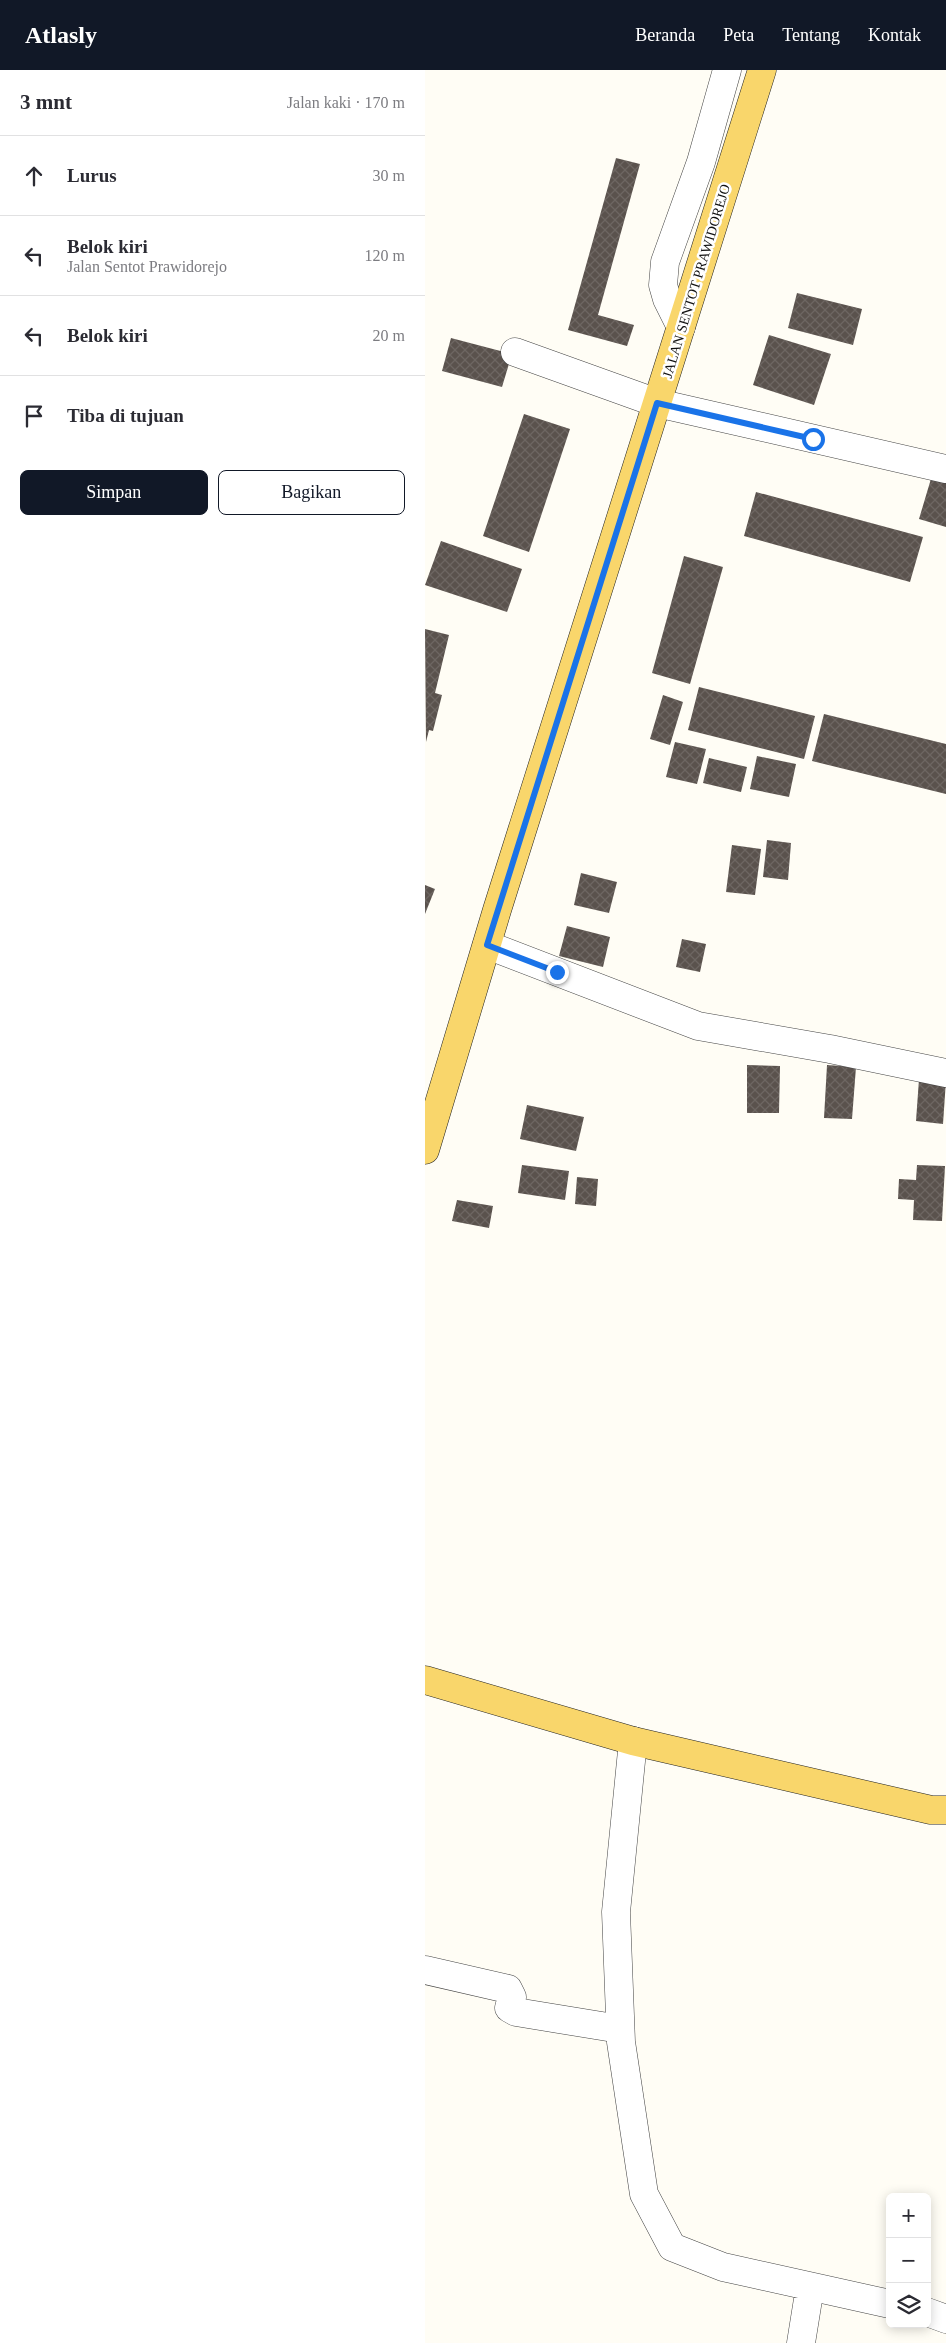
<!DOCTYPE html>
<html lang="id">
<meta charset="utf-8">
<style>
body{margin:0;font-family:Georgia,serif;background:#f7f7f7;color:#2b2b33}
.controls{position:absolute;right:15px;bottom:15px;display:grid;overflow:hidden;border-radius:8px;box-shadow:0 2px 12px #0003}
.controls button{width:45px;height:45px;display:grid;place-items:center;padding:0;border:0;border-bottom:1px solid #e1e1e2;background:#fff;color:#2b2b33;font:25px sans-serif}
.stop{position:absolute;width:15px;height:15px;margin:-11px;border:4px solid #1a73e8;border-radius:50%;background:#fff}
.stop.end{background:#1a73e8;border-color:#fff;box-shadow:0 1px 5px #0008}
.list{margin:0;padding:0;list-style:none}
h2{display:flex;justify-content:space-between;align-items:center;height:65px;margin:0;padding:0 20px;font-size:21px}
h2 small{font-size:16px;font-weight:400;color:#7c7c81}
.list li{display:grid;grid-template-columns:32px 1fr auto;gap:15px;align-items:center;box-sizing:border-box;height:80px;padding:0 20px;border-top:1px solid #e1e1e2}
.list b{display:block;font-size:19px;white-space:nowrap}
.list p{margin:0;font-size:16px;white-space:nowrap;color:#7c7c81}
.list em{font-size:16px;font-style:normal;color:#7c7c81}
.actions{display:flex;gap:10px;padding:15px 20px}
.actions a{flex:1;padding:11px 0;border:1px solid #111827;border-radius:8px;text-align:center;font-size:18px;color:#111827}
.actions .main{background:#111827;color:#fff}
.icon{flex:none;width:28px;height:28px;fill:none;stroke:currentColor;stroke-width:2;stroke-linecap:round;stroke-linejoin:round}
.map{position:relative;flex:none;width:521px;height:2273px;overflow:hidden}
header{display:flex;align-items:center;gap:30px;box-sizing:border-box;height:70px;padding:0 25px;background:#111827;color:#fff}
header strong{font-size:24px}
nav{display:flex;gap:28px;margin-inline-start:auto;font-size:18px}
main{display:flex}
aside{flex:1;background:#fff}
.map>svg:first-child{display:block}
.building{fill:url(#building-cross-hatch)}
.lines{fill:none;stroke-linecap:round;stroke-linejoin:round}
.minor-casing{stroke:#444;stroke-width:29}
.major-casing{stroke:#222;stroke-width:29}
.minor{stroke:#fff;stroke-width:28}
.major{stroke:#f9d66b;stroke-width:28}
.route{stroke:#1a73e8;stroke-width:6}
.labels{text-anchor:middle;stroke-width:5;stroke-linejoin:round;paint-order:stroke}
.street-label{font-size:14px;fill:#111;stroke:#fff}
</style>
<header>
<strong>Atlasly</strong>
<nav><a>Beranda</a><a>Peta</a><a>Tentang</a><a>Kontak</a></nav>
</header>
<main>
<aside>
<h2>3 mnt<small>Jalan kaki · 170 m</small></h2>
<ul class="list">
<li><svg class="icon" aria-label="ahead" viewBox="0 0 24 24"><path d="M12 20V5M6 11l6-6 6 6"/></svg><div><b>Lurus</b></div><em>30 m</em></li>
<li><svg class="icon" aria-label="left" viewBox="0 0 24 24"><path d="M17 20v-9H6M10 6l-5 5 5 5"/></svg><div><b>Belok kiri</b><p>Jalan Sentot Prawidorejo</p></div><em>120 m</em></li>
<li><svg class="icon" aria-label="left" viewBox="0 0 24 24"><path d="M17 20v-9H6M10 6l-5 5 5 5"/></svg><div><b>Belok kiri</b></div><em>20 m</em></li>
<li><svg class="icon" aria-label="arrive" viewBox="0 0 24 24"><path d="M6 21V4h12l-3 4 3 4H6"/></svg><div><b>Tiba di tujuan</b></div></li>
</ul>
<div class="actions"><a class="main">Simpan</a><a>Bagikan</a></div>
</aside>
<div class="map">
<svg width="521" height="2273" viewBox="0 0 521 2273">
<defs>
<pattern id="building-cross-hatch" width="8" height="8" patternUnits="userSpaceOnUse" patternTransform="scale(1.25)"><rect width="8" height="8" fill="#5a524d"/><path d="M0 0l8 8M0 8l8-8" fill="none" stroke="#6d6662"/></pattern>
</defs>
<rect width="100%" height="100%" fill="#fffdf5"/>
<!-- building -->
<path class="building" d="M191 88 215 94 173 245 209 255 202 276 143 260Z
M372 223 437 239 428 275 363 258Z
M344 265 406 284 389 335 328 315Z
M26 268 87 284 77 317 17 301Z
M99 344 145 359 104 482 58 466Z
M508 402 521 406V457L494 449Z
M331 422 498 467 485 512 319 466Z
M16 471 97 499 82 542 0 515Z
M259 486 298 497 265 614 227 603Z
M0 559 24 565 10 623 17 625 8 661 4 660 1 672Z
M274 617 390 646 379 689 263 660Z
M238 625 258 632 245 675 225 669Z
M399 644 521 674V724L387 691Z
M250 672 281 679 272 714 241 707Z
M332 686 371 694 364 727 325 719Z
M284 688 322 697 316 722 278 713Z
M342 770 366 773 363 810 338 807Z
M307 775 336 779 330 825 301 822Z
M156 803 192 812 184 843 149 835Z
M0 815 10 819 0 844Z
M142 856 185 867 178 897 134 886Z
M257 869 281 874 275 902 251 897Z
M322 995 355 996 354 1043H322Z
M402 995 431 997 427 1049 399 1048Z
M494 1009 521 1010 518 1054 491 1051Z
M102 1035 159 1047 151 1081 95 1069Z
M97 1095 144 1101 140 1130 93 1123Z
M492 1095 520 1096 517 1151 488 1150 489 1130 473 1129 474 1109 491 1110Z
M152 1107 173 1109 171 1136 150 1134Z
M32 1130 68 1136 64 1158 27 1151Z"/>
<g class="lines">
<defs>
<path id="minor" d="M256 257 242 229 238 215 240 192 276 92 302 0
M90 282 232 333 521 399
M62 875 273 956 405 979 521 1003
M208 1671 191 1842 196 1972 219 2124 247 2177 298 2197 465 2234
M0 1900 83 1919 87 1927 84 1938 91 1942 195 1959
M502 2242 521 2249
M376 2273 385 2217"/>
<path id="major" d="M0 1080 72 840 337 0
M0 1610 208 1671 506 1740H521"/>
</defs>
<!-- minor casing -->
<use href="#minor" class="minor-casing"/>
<!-- major casing -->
<use href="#major" class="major-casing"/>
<!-- minor -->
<use href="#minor" class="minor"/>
<!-- major -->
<use href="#major" class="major"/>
</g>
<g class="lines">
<!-- route -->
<path class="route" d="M132 902 62 875 232 333 388 369"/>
</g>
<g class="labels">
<!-- street labels -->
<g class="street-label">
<text transform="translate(271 211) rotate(-73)" y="5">JALAN SENTOT PRAWIDOREJO</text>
</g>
</g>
</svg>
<div class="controls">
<button>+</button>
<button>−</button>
<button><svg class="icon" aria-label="layers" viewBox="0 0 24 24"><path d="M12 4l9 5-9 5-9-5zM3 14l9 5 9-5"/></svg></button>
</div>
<div class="stop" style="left:388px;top:369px"></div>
<div class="stop end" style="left:132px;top:902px"></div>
</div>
</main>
